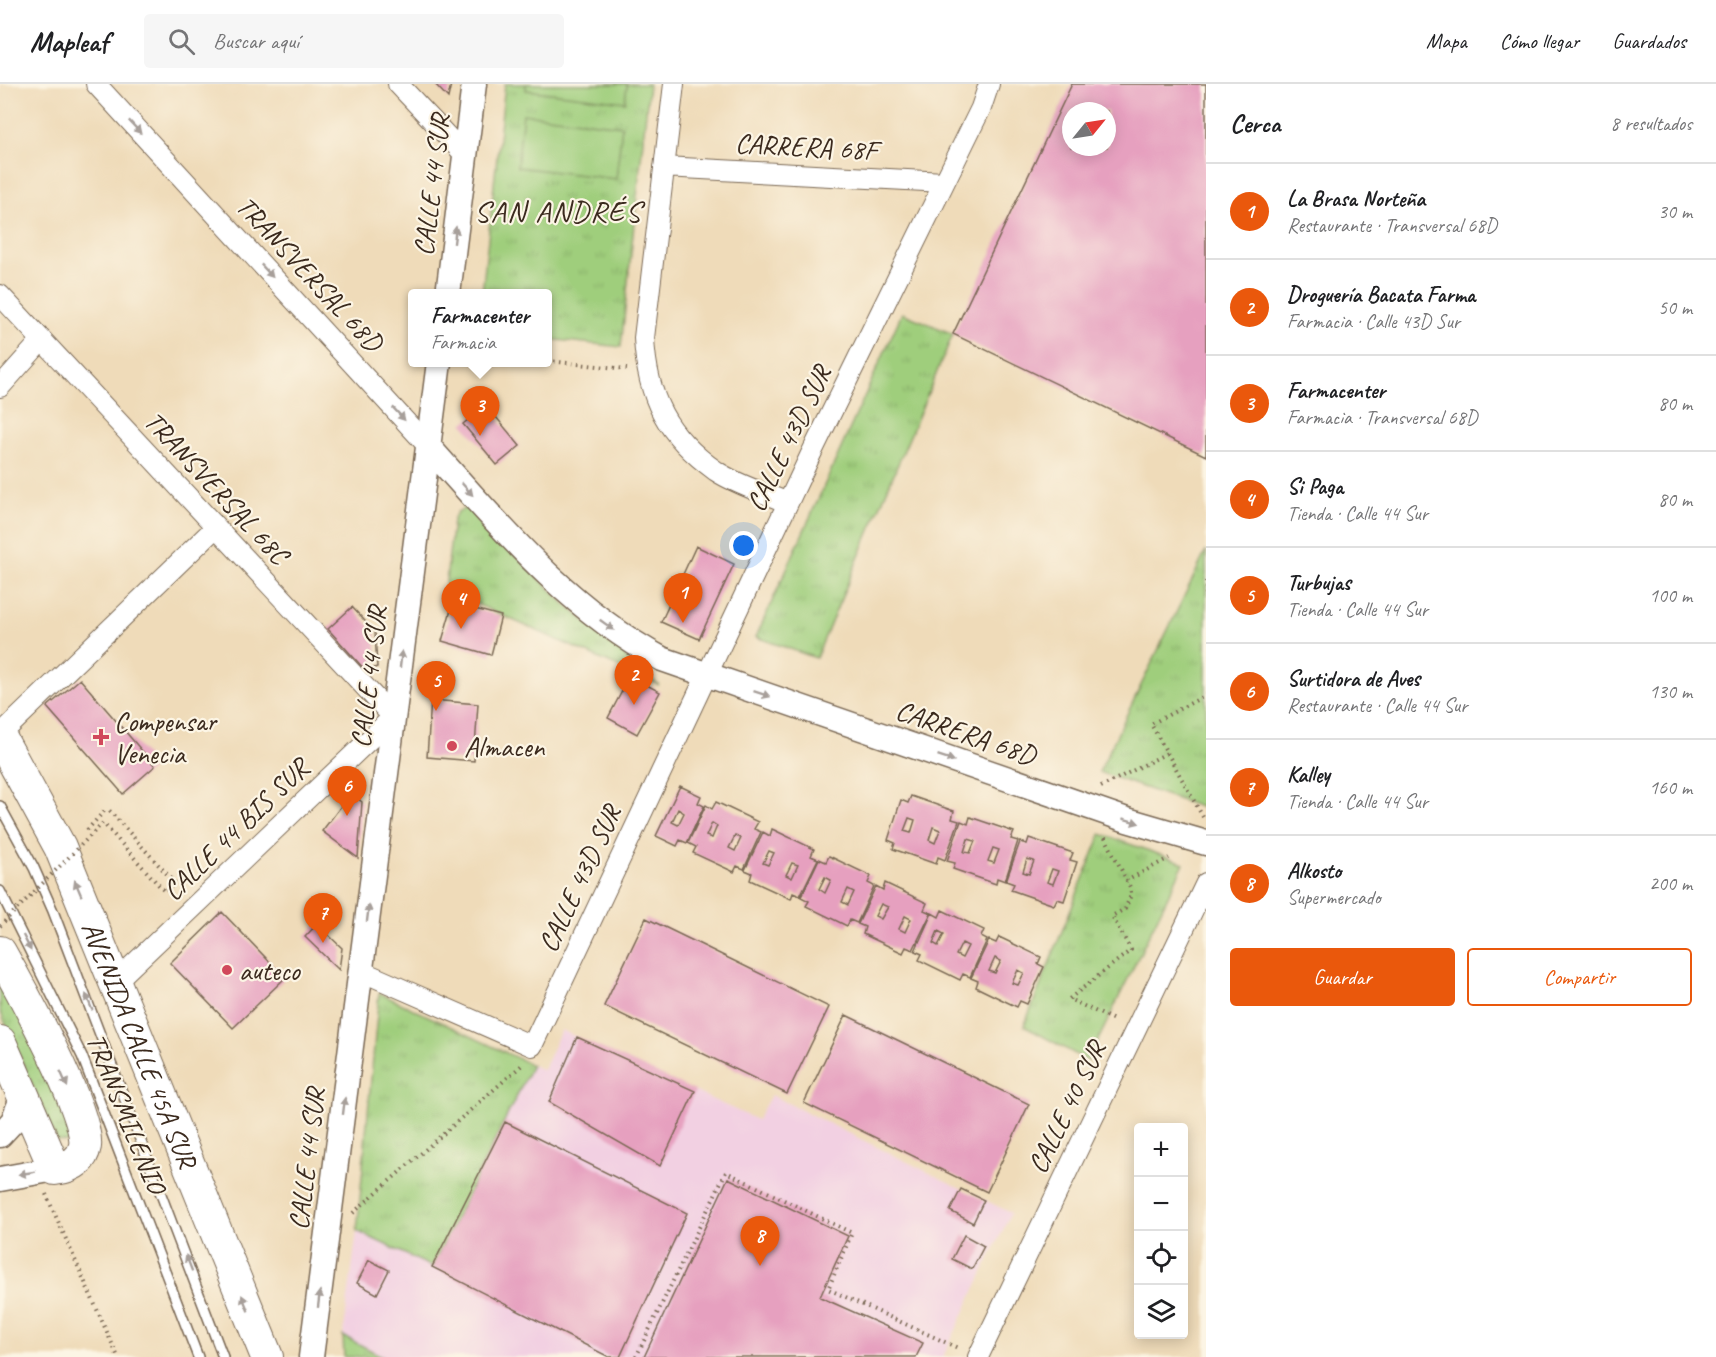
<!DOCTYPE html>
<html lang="es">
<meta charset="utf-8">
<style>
body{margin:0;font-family:Caveat,sans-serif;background:#f6f6f6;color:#202124}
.controls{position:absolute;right:18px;bottom:18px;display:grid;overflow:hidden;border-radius:6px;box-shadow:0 3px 15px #0003}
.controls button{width:54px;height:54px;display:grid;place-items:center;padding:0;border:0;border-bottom:2px solid #e0e0e0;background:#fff;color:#202124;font:30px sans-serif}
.compass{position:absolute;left:1062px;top:18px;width:54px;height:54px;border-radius:50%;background:#fff;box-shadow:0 3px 15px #0003;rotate:60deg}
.you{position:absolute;left:744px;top:462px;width:21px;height:21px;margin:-15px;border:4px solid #fff;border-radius:50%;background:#1a73e8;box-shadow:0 0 0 9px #1a73e833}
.badge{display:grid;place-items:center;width:39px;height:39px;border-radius:50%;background:#ea580c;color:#fff;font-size:20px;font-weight:700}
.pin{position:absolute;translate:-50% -50px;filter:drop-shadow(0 2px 3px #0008)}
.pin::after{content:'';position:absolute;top:32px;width:21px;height:18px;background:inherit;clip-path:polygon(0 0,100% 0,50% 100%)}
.popup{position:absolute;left:408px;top:205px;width:144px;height:78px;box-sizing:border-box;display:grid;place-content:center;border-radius:6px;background:#fff;filter:drop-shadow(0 2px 4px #0005);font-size:20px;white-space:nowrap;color:#757577}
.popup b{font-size:22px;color:#202124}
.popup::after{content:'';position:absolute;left:50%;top:100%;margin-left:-12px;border:12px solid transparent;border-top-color:#fff}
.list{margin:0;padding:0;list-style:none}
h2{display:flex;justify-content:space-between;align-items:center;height:78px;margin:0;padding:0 24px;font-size:26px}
h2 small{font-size:20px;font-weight:400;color:#757577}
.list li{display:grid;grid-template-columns:39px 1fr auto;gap:18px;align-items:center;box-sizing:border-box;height:96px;padding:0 24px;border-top:2px solid #e0e0e0}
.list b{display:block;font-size:22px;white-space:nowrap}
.list p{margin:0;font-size:20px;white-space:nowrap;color:#757577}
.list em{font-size:20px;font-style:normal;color:#757577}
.actions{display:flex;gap:12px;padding:18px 24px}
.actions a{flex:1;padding:14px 0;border:2px solid #ea580c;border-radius:6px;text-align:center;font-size:21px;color:#ea580c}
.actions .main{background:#ea580c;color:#fff}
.icon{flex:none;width:33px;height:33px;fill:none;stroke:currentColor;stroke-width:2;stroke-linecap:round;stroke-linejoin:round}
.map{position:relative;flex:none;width:1206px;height:1273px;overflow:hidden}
header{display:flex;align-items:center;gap:36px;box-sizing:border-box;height:84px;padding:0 30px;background:#fff;border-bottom:2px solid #e0e0e0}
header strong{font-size:28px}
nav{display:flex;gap:33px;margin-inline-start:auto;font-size:21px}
.search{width:420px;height:54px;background:#f6f6f6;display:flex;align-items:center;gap:15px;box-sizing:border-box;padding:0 21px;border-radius:6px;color:#757577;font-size:22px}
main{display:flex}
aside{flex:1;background:#fff}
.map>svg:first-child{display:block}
.built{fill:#f2d0e2}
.grass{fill:url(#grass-tufts);stroke:#6d7c4d;stroke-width:1.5}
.pitch{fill:#9fce7c;stroke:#6d7c4d;stroke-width:1.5}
.building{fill:#e6a0bf;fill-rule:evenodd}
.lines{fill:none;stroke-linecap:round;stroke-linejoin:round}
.service-casing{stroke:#7a6854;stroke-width:12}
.minor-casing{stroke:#7a6854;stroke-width:22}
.tertiary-casing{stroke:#7a6854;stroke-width:27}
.trunk-casing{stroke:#7a6854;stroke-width:34}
.path{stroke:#7a6854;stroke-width:4;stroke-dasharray:1.5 4.5;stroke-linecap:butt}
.service{stroke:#fff;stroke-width:9}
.minor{stroke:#fff;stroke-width:20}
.tertiary{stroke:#fff;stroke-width:24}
.trunk{stroke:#fff;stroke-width:32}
.path-bridge{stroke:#7a6854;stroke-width:4;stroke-dasharray:1.5 4.5;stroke-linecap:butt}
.oneway{fill:#a79f9a}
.poi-dot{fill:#d1495b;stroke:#fcf5e5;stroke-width:2}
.labels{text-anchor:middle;stroke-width:4.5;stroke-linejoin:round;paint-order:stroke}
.street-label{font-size:28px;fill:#3b2a1e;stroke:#fcf5e5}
.poi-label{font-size:28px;fill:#3b2a1e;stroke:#fcf5e5;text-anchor:start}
.neighbourhood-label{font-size:30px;letter-spacing:1.5px;fill:#3b2a1e;stroke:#fcf5e5}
</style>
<header>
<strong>Mapleaf</strong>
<div class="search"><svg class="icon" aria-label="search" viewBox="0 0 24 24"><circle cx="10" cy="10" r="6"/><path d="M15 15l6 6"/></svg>Buscar aquí</div>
<nav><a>Mapa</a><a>Cómo llegar</a><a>Guardados</a></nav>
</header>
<main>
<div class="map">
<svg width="1206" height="1273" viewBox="0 0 1206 1273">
<defs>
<pattern id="grass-tufts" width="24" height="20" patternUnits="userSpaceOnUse" patternTransform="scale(1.5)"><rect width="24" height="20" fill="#9fce7c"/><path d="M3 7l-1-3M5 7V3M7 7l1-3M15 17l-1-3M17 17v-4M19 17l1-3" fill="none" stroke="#8ab16b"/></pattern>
</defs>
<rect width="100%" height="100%" fill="#fcf5e5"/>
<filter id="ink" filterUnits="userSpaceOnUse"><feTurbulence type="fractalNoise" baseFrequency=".0167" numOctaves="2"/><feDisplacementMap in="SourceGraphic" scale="12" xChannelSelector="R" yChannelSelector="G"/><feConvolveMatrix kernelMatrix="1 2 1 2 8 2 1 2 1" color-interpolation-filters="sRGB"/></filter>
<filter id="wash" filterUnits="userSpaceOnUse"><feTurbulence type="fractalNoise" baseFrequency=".008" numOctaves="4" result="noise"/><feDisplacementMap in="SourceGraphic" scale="24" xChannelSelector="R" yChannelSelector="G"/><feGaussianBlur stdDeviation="1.35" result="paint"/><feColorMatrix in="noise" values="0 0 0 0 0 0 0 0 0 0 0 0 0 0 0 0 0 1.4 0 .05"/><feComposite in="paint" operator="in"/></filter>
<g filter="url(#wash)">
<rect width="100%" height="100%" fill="#efdbb9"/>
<!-- built -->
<path class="built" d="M561 946 757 1036 771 1011 1011 1129 943 1273H344L343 1252 357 1147 432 1182 532 981 543 986Z"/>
<!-- grass -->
<path class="grass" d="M505 0H649L621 263 548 255V210H482Z
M902 229 953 250 816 574 756 553Z
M468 423 565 520 659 601 445 506 453 436 457 428Z
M1206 467V719L1203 724 1099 688Z
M1101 750 1184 779 1088 977 1024 942Z
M0 891 15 917 73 1054 69 1058 57 1057 0 927Z
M379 909 532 981 432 1183 357 1147Z
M343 1252 384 1273H344Z"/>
<!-- pitch -->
<path class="pitch" d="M526 0H627L625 18 526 6Z
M523 30 622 42 616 95 517 83Z"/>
<g id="blocks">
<!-- building -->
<path class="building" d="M435 0H451L448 14Z
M1072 0H1206V372L953 250ZM1071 27H1107V63H1071Z
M486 321 520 362 497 381 463 340Z
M696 462 734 480 699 555 661 538Z
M453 519 501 532 491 571 442 557Z
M352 523 375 548 377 583 366 587 328 545Z
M630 592 660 608 637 650 608 634Z
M80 595 155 682 123 710 47 623Z
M431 616 478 620 474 677 427 673Z
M680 702 701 712 698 719 704 722 687 759 680 756 677 762 656 752ZM678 725 684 729 678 741 672 738Z
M351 709 362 718 358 774 322 747Z
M911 712 954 727 952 735 959 737 945 776 938 773 936 780 893 765 895 759 888 756 901 716 908 719ZM909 734 915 736 911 749 904 747ZM933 743 940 746 935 759 929 756Z
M716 718 758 738 754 745 761 748 744 785 737 782 734 788 693 769 696 763 688 759 706 721 712 725ZM712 739 717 742 712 754 706 752ZM735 752 741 754 735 767 729 764Z
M970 733 1014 748 1011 755 1018 757 1005 797 997 794 996 800 953 785 955 779 947 777 961 737 968 740ZM968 755 975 757 970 769 964 768ZM993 764 999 766 994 779 988 777Z
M772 745 814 765 811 772 818 775 800 812 793 809 791 815 750 796 752 789 745 786 763 748 770 752ZM769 767 774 769 768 781 763 779ZM792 779 798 781 792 794 786 791Z
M1029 754 1073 769 1070 776 1077 778 1064 817 1057 815 1054 821 1011 806 1014 800 1006 797 1020 758 1027 760ZM1027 775 1034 777 1029 790 1023 788ZM1052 785 1058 787 1053 800 1047 798Z
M829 772 871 792 868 799 874 802 857 839 850 836 847 842 806 822 809 817 801 813 819 775 826 778ZM825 793 831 796 825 809 819 805ZM848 805 854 808 848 821 842 818Z
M885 799 927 819 924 826 931 829 913 866 906 863 903 869 863 850 865 843 858 840 876 802 883 806ZM881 820 888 823 881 835 875 832ZM905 832 911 835 905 848 899 845Z
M942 826 984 846 981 853 987 856 970 893 963 890 960 896 919 876 922 870 915 867 932 829 939 833ZM938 847 944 850 938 862 933 859ZM962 859 968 862 962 874 956 871Z
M222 828 285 894 233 944 170 879Z
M646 834 829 923 787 1010 604 922Z
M317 840 342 864 339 886 305 853Z
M999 853 1041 873 1038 880 1044 883 1027 920 1020 917 1017 923 976 903 978 897 971 894 989 856 996 859ZM995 874 1001 877 995 889 989 887ZM1018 886 1024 889 1018 901 1012 899Z
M846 931 1029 1020 987 1108 804 1019Z
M577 953 695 1007 660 1082 549 1018Z
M505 1038 687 1129 620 1273H609L432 1183Z
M728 1094 848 1152 820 1213 923 1259 916 1273H644Z
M961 1105 984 1116 973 1139 950 1127Z
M964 1151 984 1162 972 1185 952 1175Z
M369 1176 389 1186 377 1210 357 1199Z"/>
</g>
</g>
<g filter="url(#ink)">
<use href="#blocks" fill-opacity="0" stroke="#7a6854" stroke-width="1.5"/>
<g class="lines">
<defs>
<path id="service" d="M0 722 34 784 53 827 223 1273
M0 807 82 972 198 1273"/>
<path id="minor" d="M96 0 428 362
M398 0 465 71
M674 0 644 254C647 314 667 352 716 387 737 401 765 409 788 419
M664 83 944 98
M0 211 393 633 115 898
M0 303 42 256
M0 651 216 443
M361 887 532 962 811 370 981 24 989 0
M978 1273 1206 799"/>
<path id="tertiary" d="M448 210 474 0
M428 362C498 440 568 525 662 575L1127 736 1206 759
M0 1051 13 1037 23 1012
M0 1095 55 1085
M311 1273 439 278"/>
<g id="trunk">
<path id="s1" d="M0 653 60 763 267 1273"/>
<path d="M0 868C18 900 90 1030 85 1062 82 1078 70 1083 55 1085L0 958"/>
</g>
</defs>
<!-- service casing -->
<use href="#service" class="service-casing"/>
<!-- minor casing -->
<use href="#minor" class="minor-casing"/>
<!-- tertiary casing -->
<use href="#tertiary" class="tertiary-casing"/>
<!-- trunk casing -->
<use href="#trunk" class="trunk-casing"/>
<!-- path -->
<path class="path" d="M548 277 627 285
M1206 497V512
M1101 703 1167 669
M1203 733 1151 640 1206 611
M87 746 107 724
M1105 753 1130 803 1131 811 1125 825 1112 832 1131 866 1069 915 1116 937
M1126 797 1169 774
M46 1110 118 1273
M353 1129 523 980
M636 1273 726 1088 852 1149 828 1205 958 1264"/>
<!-- service -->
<use href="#service" class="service"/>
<!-- minor -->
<use href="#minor" class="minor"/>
<!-- tertiary -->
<use href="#tertiary" class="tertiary"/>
<!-- trunk -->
<use href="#trunk" class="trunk"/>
<!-- path-bridge -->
<path class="path-bridge" d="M0 842 103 739 165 808 175 799 107 724"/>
</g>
<!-- one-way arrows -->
<defs><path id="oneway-solid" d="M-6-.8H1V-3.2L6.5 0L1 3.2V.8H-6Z" transform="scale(1.5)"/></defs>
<g class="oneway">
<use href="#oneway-solid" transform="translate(135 43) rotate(47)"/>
<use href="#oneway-solid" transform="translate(455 151) rotate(-83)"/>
<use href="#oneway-solid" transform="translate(267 187) rotate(47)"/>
<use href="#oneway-solid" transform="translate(399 330) rotate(47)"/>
<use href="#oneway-solid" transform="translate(467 405) rotate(48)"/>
<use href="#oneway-solid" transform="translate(607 541) rotate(36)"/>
<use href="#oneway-solid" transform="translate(401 575) rotate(-83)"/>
<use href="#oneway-solid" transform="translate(762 610) rotate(19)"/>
<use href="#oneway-solid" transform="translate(946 674) rotate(19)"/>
<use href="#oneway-solid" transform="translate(1131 737) rotate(17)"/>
<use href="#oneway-solid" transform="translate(78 804) rotate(-113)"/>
<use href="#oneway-solid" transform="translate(368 829) rotate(-83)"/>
<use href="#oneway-solid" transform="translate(27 859) rotate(63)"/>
<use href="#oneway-solid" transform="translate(89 918) rotate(-112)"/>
<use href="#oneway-solid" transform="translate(64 995) rotate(66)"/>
<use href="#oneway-solid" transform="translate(344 1022) rotate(-83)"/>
<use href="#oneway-solid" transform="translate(27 1089) rotate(171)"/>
<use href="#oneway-solid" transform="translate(189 1179) rotate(-111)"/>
<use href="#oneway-solid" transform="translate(319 1215) rotate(-83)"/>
<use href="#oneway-solid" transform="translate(245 1219) rotate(-112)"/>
</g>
</g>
<!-- markers -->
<g class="poi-dot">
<path d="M98 644h6v6h6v6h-6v6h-6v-6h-6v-6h6z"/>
<circle cx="452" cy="662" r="6"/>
<circle cx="227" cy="886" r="6"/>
</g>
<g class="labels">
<!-- street labels -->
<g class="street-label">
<text transform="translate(806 62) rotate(3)" y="10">CARRERA 68F</text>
<text transform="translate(431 101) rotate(-83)" y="10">CALLE 44 SUR</text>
<text transform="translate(310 189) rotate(47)" y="10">TRANSVERSAL 68D</text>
<text transform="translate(788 354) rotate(-64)" y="10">CALLE 43D SUR</text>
<text transform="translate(217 403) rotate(47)" y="10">TRANSVERSAL 68C</text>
<text transform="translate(368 593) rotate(-83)" y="10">CALLE 44 SUR</text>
<text transform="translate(966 648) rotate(19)" y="10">CARRERA 68D</text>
<text transform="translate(235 745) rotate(-44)" y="10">CALLE 44 BIS SUR</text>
<text transform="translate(579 794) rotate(-65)" y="10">CALLE 43D SUR</text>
<text dy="10" stroke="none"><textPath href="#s1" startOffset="338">AVENIDA CALLE 45A SUR</textPath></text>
<text transform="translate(1066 1023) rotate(-64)" y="10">CALLE 40 SUR</text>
<text transform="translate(127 1029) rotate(68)" y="10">TRANSMILENIO</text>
<text transform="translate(306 1075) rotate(-83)" y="10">CALLE 44 SUR</text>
</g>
<!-- poi labels -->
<g class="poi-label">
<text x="114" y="647">Compensar<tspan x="114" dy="32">Venecia</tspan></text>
<text x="464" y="672">Almacen</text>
<text x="239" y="896">auteco</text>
</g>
<!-- neighbourhood labels -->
<g class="neighbourhood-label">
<text x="558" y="137">SAN ANDRÉS</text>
</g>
</g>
</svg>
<div class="controls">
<button>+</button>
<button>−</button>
<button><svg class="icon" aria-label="locate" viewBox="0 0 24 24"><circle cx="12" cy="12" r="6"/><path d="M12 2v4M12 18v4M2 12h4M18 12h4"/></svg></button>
<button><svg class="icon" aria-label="layers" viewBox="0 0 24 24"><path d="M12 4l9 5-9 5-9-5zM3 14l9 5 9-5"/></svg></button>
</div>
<svg class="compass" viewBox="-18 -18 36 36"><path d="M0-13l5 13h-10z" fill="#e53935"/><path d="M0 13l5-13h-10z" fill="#757577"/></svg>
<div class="you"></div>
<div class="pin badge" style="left:683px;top:539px">1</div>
<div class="pin badge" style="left:634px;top:621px">2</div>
<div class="pin badge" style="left:480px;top:352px">3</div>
<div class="popup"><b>Farmacenter</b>Farmacia</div>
<div class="pin badge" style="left:461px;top:545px">4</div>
<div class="pin badge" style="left:436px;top:627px">5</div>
<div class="pin badge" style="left:347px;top:732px">6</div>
<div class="pin badge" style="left:323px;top:859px">7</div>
<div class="pin badge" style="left:760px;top:1182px">8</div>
</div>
<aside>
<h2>Cerca<small>8 resultados</small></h2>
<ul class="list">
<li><span class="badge">1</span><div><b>La Brasa Norteña</b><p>Restaurante · Transversal 68D</p></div><em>30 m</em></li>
<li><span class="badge">2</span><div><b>Droguería Bacata Farma</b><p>Farmacia · Calle 43D Sur</p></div><em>50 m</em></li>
<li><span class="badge">3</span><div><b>Farmacenter</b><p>Farmacia · Transversal 68D</p></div><em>80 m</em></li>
<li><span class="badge">4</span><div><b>Si Paga</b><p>Tienda · Calle 44 Sur</p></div><em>80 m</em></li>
<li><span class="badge">5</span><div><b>Turbujas</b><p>Tienda · Calle 44 Sur</p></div><em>100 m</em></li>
<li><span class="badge">6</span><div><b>Surtidora de Aves</b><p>Restaurante · Calle 44 Sur</p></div><em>130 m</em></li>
<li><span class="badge">7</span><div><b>Kalley</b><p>Tienda · Calle 44 Sur</p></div><em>160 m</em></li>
<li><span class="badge">8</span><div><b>Alkosto</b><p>Supermercado</p></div><em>200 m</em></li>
</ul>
<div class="actions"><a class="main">Guardar</a><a>Compartir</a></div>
</aside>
</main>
